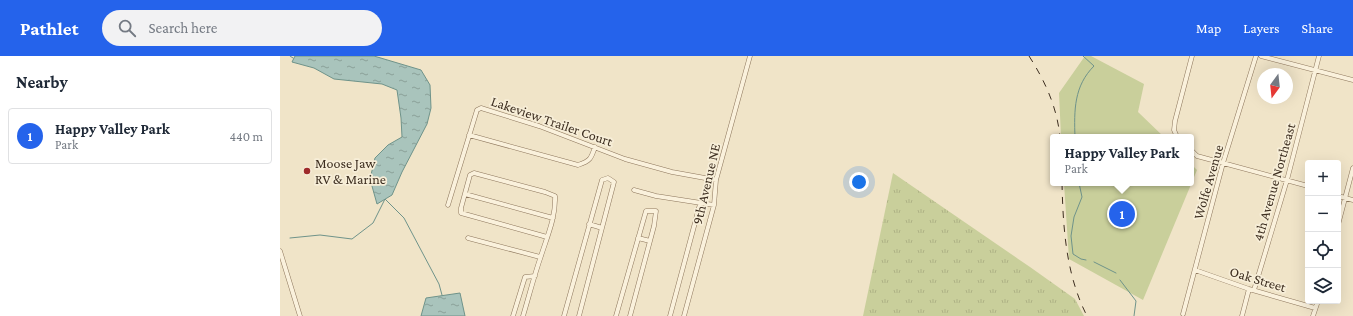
<!DOCTYPE html>
<meta charset="utf-8">
<style>
body{margin:0;font-family:"Crimson Pro",serif;background:#f2f2f3;color:#1f2937}
.controls{position:absolute;right:12px;bottom:12px;display:grid;overflow:hidden;border-radius:4px;box-shadow:0 4px 16px #0002}
.controls button{width:36px;height:36px;display:grid;place-items:center;padding:0;border:0;border-bottom:1px solid #e0e1e3;background:#fff;color:#1f2937;font:20px sans-serif}
.compass{position:absolute;left:977px;top:12px;width:36px;height:36px;border-radius:50%;background:#fff;box-shadow:0 4px 16px #0002;rotate:195deg}
.you{position:absolute;left:579px;top:126px;width:14px;height:14px;margin:-10px;border:3px solid #fff;border-radius:50%;background:#1a73e8;box-shadow:0 0 0 6px #1a73e833}
.badge{display:grid;place-items:center;width:26px;height:26px;border-radius:50%;background:#2563eb;color:#fff;font-size:13px;font-weight:700}
.pin{position:absolute;translate:-50% -50%;border:2px solid #fff;box-shadow:0 1px 4px #0006}
.popup{position:absolute;left:770px;top:78px;width:144px;height:52px;box-sizing:border-box;display:grid;place-content:center;border-radius:4px;background:#fff;filter:drop-shadow(0 1px 3px #0005);font-size:13px;white-space:nowrap;color:#747a83}
.popup b{font-size:15px;color:#1f2937}
.popup::after{content:'';position:absolute;left:50%;top:100%;margin-left:-8px;border:8px solid transparent;border-top-color:#fff}
.list{margin:0;padding:0;list-style:none}
h2{display:flex;justify-content:space-between;align-items:center;height:52px;margin:0;padding:0 16px;font-size:17px}
h2 small{font-size:13px;font-weight:400;color:#747a83}
.list li{display:grid;grid-template-columns:26px 1fr auto;gap:12px;align-items:center;box-sizing:border-box;height:56px;margin:0 8px 8px;padding:0 8px;border:1px solid #e0e1e3;border-radius:4px}
.list b{display:block;font-size:15px;white-space:nowrap}
.list p{margin:0;font-size:13px;white-space:nowrap;color:#747a83}
.list em{font-size:13px;font-style:normal;color:#747a83}
.icon{flex:none;width:22px;height:22px;fill:none;stroke:currentColor;stroke-width:2;stroke-linecap:round;stroke-linejoin:round}
.map{position:relative;flex:none;width:1073px;height:260px;overflow:hidden}
header{display:flex;align-items:center;gap:24px;box-sizing:border-box;height:56px;padding:0 20px;background:#2563eb;color:#fff}
header strong{font-size:19px}
nav{display:flex;gap:22px;margin-inline-start:auto;font-size:14px}
.search{width:280px;height:36px;background:#f2f2f3;display:flex;align-items:center;gap:10px;box-sizing:border-box;padding:0 14px;border-radius:22px;color:#747a83;font-size:15px}
main{display:flex}
aside{flex:1;background:#fff}
.map>svg:first-child{display:block}
.grass{fill:url(#grass-tufts)}
.green{fill:#c9cf9b}
.water{fill:url(#water-ripples);stroke:#6f938a}
.lines{fill:none;stroke-linecap:round;stroke-linejoin:round}
.stream{stroke:#6f938a;stroke-width:1}
.minor-casing{stroke:#8d765c;stroke-width:5}
.minor{stroke:#faf1dc;stroke-width:4}
.rail{stroke:#3d2e20;stroke-width:1;stroke-dasharray:7 7;stroke-linecap:butt}
.poi-dot{fill:#9e2a2b;stroke:#f7eed8;stroke-width:1.5}
.labels{text-anchor:middle;stroke-width:3.5;stroke-linejoin:round;paint-order:stroke}
.street-label{font-size:14px;fill:#3d2e20;stroke:#f7eed8}
.poi-label{font-size:14px;fill:#3d2e20;stroke:#f7eed8;text-anchor:start}
</style>
<header>
<strong>Pathlet</strong>
<div class="search"><svg class="icon" aria-label="search" viewBox="0 0 24 24"><circle cx="10" cy="10" r="6"/><path d="M15 15l6 6"/></svg>Search here</div>
<nav><a>Map</a><a>Layers</a><a>Share</a></nav>
</header>
<main>
<aside>
<h2>Nearby<small></small></h2>
<ul class="list">
<li><span class="badge">1</span><div><b>Happy Valley Park</b><p>Park</p></div><em>440 m</em></li>
</ul>
</aside>
<div class="map">
<svg width="1073" height="260" viewBox="0 0 1073 260">
<defs>
<pattern id="grass-tufts" width="24" height="20" patternUnits="userSpaceOnUse"><rect width="24" height="20" fill="#c9cf9b"/><path d="M3 7l-1-3M5 7V3M7 7l1-3M15 17l-1-3M17 17v-4M19 17l1-3" fill="none" stroke="#aeb285"/></pattern>
<pattern id="water-ripples" width="26" height="14" patternUnits="userSpaceOnUse"><rect width="26" height="14" fill="#a9c4bc"/><path d="M2 4q2-2 4 0t4 0M15 11q2-2 4 0t4 0" fill="none" stroke="#8ba098"/></pattern>
</defs>
<rect width="100%" height="100%" fill="#f0e4c8"/>
<!-- grass -->
<path class="grass" d="M613 117 750 211 795 243 804 260H583Z"/>
<!-- green -->
<path class="green" d="M805 0H811L864 28 858 56 884 81H781L779 37Z
M911 108 917 114 863 244 789 203 784 127H911Z"/>
<!-- water -->
<path class="water" d="M15 0H94L141 14 150 29 151 52 147 68 122 116 112 139 97 148 90 123 95 102 108 89 122 81 121 62 117 34 102 28 54 23 34 12 12 6Z
M180 237 185 260H141L146 242Z"/>
<g class="lines">
<!-- stream -->
<path class="stream" d="M10 0 13 2
M795 81C794 54 794 30 814 10L803 0
M799 127 802 141 794 161 791 180 793 198 801 203 806 204
M10 182 40 179 72 183 93 167 105 143 124 162 159 228 162 239
M814 206 836 217
M840 224 856 245 854 260"/>
<defs>
<path id="minor" d="M981 0 1073 24
M189 79 298 109C310 105 311 103 315 91
M897 81 894 74 895 65 912 0
M911 94 917 100 1028 130
M354 134 376 140 434 149
M185 138 273 162
M1058 140 1073 144
M168 149 197 54 201 52 259 70 345 103 392 116 436 124
M309 168 322 172
M1058 169 1073 112
M188 182 260 201
M358 182 370 185
M0 195 20 260
M915 214 969 233 1035 252
M974 234 1007 124 1039 0
M903 258 943 107 976 0
M233 260 245 221 255 220
M243 260C249 240 254 220 261 200 267 181 276 161 275 140L265 136 194 117 190 119 181 152V157L267 181
M284 260 322 124 328 122 334 126 299 260
M336 260 366 155H376L374 170 350 260
M390 260 420 148
M404 260 434 149 436 124 470 0
M962 260 969 233
M1033 260 1038 245"/>
</defs>
<!-- minor casing -->
<use href="#minor" class="minor-casing"/>
<!-- minor -->
<use href="#minor" class="minor"/>
<!-- rail -->
<path class="rail" d="M749 0C765 25 777 51 780 81
M782 127C783 172 786 219 807 260"/>
</g>
<!-- markers -->
<circle class="poi-dot" cx="27" cy="115" r="4"/>
<g class="labels">
<!-- street labels -->
<g class="street-label">
<text transform="translate(272 65) rotate(19)" y="5">Lakeview Trailer Court</text>
<text transform="translate(928 126) rotate(-74)" y="5">Wolfe Avenue</text>
<text transform="translate(994 126) rotate(-74)" y="5">4th Avenue Northeast</text>
<text transform="translate(426 128) rotate(-77)" y="5">9th Avenue NE</text>
<text transform="translate(978 223) rotate(17)" y="5">Oak Street</text>
</g>
<!-- poi labels -->
<g class="poi-label">
<text x="35" y="112">Moose Jaw<tspan x="35" dy="16">RV &amp; Marine</tspan></text>
</g>
</g>
</svg>
<div class="controls">
<button>+</button>
<button>−</button>
<button><svg class="icon" aria-label="locate" viewBox="0 0 24 24"><circle cx="12" cy="12" r="6"/><path d="M12 2v4M12 18v4M2 12h4M18 12h4"/></svg></button>
<button><svg class="icon" aria-label="layers" viewBox="0 0 24 24"><path d="M12 4l9 5-9 5-9-5zM3 14l9 5 9-5"/></svg></button>
</div>
<svg class="compass" viewBox="-18 -18 36 36"><path d="M0-13l5 13h-10z" fill="#e53935"/><path d="M0 13l5-13h-10z" fill="#747a83"/></svg>
<div class="you"></div>
<div class="pin badge" style="left:842px;top:158px">1</div>
<div class="popup"><b>Happy Valley Park</b>Park</div>
</div>
</main>
